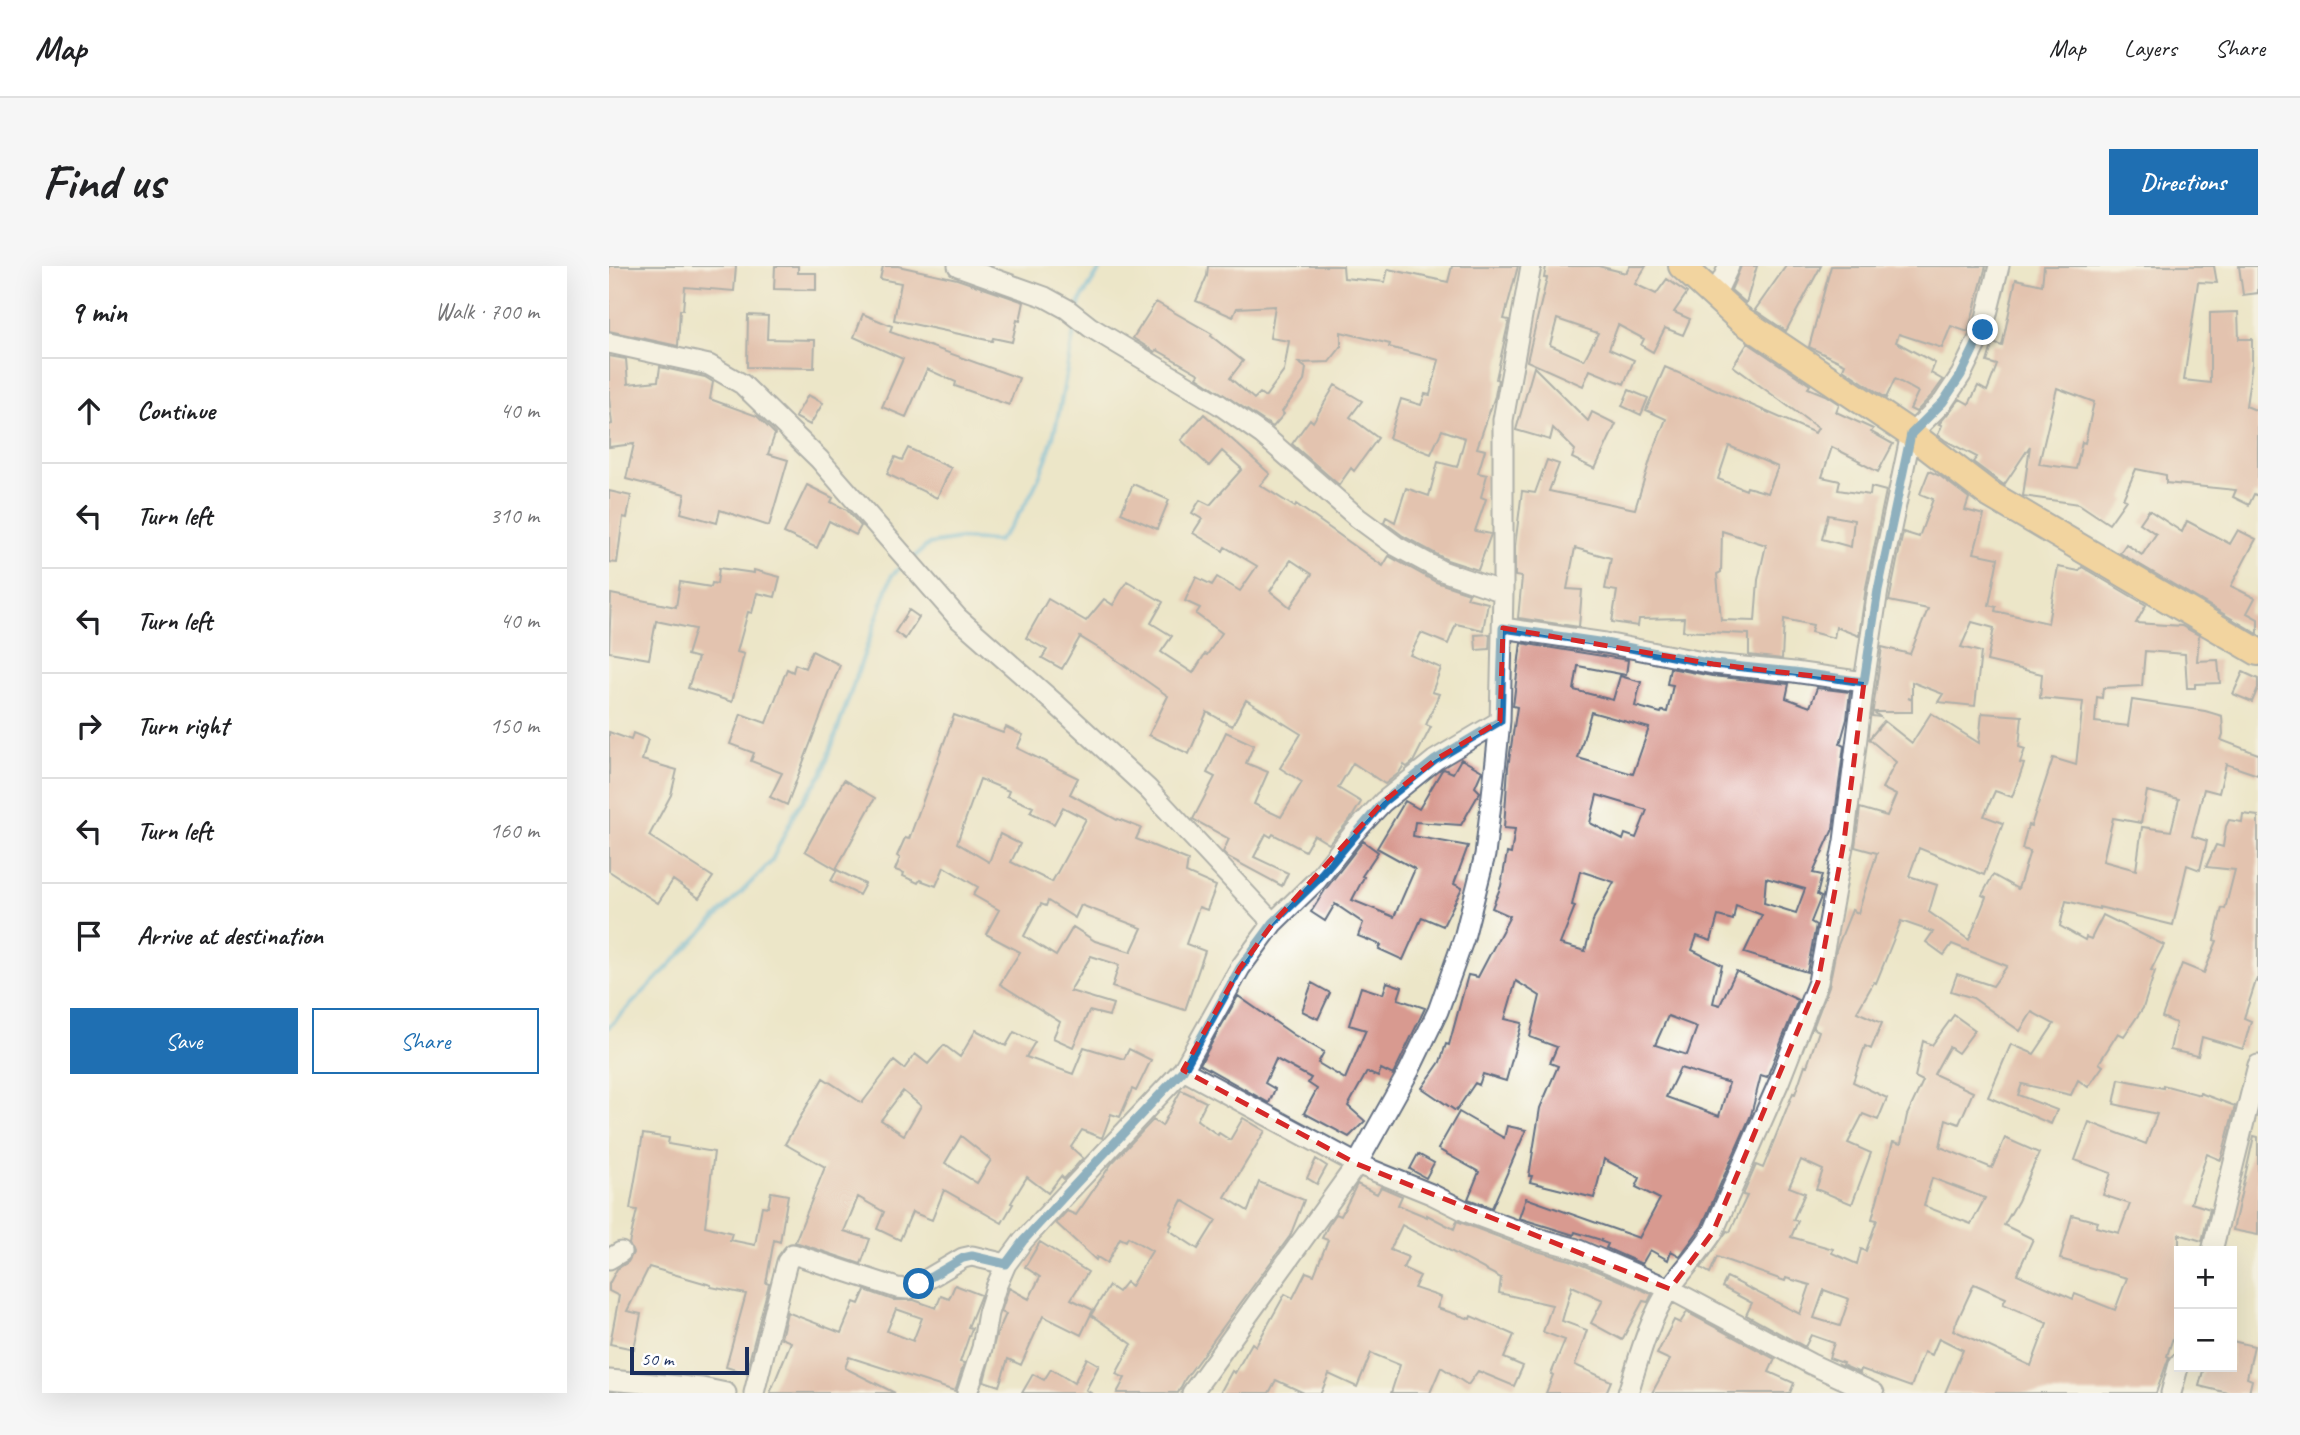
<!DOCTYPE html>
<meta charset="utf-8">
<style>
body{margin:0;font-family:Caveat,sans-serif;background:#f6f6f6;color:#202124}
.controls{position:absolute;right:21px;bottom:21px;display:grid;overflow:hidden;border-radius:0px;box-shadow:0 7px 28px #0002}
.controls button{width:63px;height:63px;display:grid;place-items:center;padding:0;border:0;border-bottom:2px solid #e0e0e0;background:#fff;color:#202124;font:35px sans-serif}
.scale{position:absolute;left:21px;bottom:18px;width:119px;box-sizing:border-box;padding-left:7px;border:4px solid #1b2f5e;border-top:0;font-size:19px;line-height:24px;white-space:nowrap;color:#1b2f5e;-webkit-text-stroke:5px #fff;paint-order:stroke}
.stop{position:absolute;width:21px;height:21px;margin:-16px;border:5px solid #1f6fb2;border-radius:50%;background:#fff}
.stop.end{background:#1f6fb2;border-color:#fff;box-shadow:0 2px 7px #0008}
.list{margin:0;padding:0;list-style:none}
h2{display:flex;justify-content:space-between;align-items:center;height:91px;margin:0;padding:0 28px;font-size:30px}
h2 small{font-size:23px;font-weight:400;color:#757577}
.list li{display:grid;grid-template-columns:46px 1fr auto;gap:21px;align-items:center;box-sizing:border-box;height:105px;padding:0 28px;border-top:2px solid #e0e0e0}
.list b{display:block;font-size:26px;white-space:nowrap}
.list em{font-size:23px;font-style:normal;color:#757577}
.actions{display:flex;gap:14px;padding:21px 28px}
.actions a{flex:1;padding:16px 0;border:2px solid #1f6fb2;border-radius:0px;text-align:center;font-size:24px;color:#1f6fb2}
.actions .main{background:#1f6fb2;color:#fff}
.icon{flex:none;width:38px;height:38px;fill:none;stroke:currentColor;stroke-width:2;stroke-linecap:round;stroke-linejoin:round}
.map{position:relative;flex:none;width:1649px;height:1127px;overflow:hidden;border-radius:0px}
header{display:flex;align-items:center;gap:42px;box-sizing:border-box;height:98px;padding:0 35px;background:#fff;border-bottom:2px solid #e0e0e0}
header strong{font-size:33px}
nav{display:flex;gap:38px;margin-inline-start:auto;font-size:24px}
.intro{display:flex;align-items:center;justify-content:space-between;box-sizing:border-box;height:168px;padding:0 42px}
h1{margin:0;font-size:49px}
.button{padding:18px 32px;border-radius:0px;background:#1f6fb2;color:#fff;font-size:24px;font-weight:700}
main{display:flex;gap:42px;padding:0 42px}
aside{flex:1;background:#fff;border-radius:0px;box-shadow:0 7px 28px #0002}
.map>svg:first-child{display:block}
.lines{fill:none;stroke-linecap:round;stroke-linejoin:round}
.stream{stroke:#61b3dc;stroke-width:4.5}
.building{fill:#d89a90;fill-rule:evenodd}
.minor-casing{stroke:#646f83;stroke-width:23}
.major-casing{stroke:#646f83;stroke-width:30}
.minor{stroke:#fff;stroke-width:19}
.major{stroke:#f9be6d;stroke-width:26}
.route{stroke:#1f6fb2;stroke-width:9}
.marked{fill:none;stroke:#d62828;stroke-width:5;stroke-dasharray:14 9;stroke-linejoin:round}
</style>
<header>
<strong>Map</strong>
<nav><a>Map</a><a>Layers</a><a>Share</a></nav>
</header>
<div class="intro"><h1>Find us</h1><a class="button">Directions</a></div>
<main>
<aside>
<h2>9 min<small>Walk · 700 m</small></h2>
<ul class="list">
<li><svg class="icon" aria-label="ahead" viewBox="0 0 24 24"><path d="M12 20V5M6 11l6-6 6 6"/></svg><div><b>Continue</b></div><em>40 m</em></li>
<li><svg class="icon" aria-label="left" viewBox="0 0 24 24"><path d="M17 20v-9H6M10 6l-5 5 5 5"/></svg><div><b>Turn left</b></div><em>310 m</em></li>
<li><svg class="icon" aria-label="left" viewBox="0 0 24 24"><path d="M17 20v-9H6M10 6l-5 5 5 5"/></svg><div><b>Turn left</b></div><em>40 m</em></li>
<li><svg class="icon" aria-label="right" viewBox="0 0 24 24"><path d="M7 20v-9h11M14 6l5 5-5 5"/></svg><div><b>Turn right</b></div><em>150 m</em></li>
<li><svg class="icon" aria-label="left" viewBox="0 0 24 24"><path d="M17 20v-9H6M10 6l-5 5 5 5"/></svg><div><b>Turn left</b></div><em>160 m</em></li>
<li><svg class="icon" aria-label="arrive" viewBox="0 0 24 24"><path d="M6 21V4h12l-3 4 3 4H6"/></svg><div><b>Arrive at destination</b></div></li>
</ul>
<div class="actions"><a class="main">Save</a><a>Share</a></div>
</aside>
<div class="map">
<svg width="1649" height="1127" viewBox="0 0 1649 1127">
<rect width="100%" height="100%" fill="#fff"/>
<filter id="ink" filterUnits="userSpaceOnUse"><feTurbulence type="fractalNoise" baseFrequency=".0143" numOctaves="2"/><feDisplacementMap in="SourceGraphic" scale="14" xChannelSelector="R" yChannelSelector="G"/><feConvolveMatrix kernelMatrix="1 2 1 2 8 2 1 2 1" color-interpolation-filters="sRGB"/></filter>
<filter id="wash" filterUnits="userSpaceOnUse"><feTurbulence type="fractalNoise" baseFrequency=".00686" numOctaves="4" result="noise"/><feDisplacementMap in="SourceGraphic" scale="28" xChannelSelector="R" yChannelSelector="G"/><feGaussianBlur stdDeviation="1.57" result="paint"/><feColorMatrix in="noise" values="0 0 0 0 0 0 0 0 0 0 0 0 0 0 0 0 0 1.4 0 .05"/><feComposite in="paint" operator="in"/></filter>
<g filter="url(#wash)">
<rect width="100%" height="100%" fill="#ece6c8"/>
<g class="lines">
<!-- stream -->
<path class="stream" d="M469 44 471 35 493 0
M304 292 320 278 351 273 389 275C448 210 450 137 467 56
M0 761 162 596 187 544 213 508 283 309 294 299"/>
</g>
<g id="blocks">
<!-- building -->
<path class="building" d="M0 0H127L125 25 76 21 74 44H71L69 80 0 65Z
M166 0H189V7H207V24L165 23Z
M274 0H289L348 13 415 36 411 55 408 54 403 76 384 72 383 75 285 54 292 17 271 13Z
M599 0H734L735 12 776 16 779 3 839 16 843 0H909L895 53 900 54 887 113 889 114 886 130 868 182 876 184 869 207 878 209 872 231 877 233 866 265 882 268 869 304 838 294 794 270 775 256 777 251 786 256 797 222 820 230 829 196 848 201 856 172 833 164 822 188 780 172 792 133 812 139 816 128 821 129 830 94 780 81 781 78 732 66V81L720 96 690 97 697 102 695 115 673 146 675 148 664 161 588 111 590 108 548 84 546 86 524 72 547 36 603 68 602 70 634 95 621 112 645 133 651 127 656 131 675 105 680 75 661 72 666 40 628 42 624 51 587 35 598 10Z
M937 0H989L1017 7 1021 0H1037L1026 18 1047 28 1058 13 1078 27 1065 46 1081 53 1074 69 1056 62 1044 86 1032 79 1035 73 1009 59 1000 83 1025 94 1015 118 981 104 974 120 918 95 938 12H935ZM948 53 989 67 975 94 941 79Z
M1132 0H1148L1137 37 1122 24Z
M1177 0H1212L1177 65 1146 44Z
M1222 0H1377L1359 66 1342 60 1333 82 1290 68 1287 76 1326 97 1322 107 1334 114 1324 128 1307 146 1301 143 1309 126 1286 113 1277 132 1234 103 1236 98 1200 81Z
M1435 0H1605L1608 17 1589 16 1575 114 1601 117V47L1629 46 1630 73H1643V97L1637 140 1649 145V230L1645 228 1640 239 1624 231 1627 224 1557 217V209L1527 203 1514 233 1517 234 1500 258 1470 238 1414 230 1421 180 1395 219 1364 196 1368 191 1337 175 1329 169 1333 159 1330 158 1351 133 1360 138 1369 120 1378 125 1388 99 1378 96 1384 77 1393 80 1407 13 1433 19ZM1448 122 1485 136 1476 177 1473 176 1467 203 1430 198Z
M1630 0H1649V27L1634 29Z
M254 48 283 60 281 66 410 112 400 139 346 120 347 116 318 103 297 151 273 141 294 93 245 71Z
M139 49 159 50 158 73 206 74 205 102 138 101Z
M1139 77 1201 119 1199 122 1216 129 1230 138 1227 146 1264 163 1262 166 1284 178 1269 206 1250 196 1251 195 1223 181 1213 211 1231 215 1229 224 1261 229 1262 221 1277 225 1257 321 1250 370 1227 361 1225 372 1202 366 1204 359 1175 353 1173 393 1140 389V368L1074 365 1075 352 1030 353 1029 360 1003 356 1008 325 996 323 1002 292 966 282 958 323 973 324 970 361 909 352 913 311 906 310V280L913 225 926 227 938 194 950 198 940 225 1026 243 1043 188 1057 153 1037 144 1056 101 1206 167 1209 162 1124 100ZM1120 180 1169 201 1159 227 1138 221 1137 224 1109 213ZM1219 249 1245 254 1242 281 1213 273ZM1113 265 1157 279 1149 314 1146 355 1112 354 1108 308 1112 306Z
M0 90 17 93 19 118 49 115 51 101 96 111 104 116 101 133 148 150 166 168 159 188 179 194 160 260 111 244 108 257 72 247 76 228 17 213 25 178 0 181V159L3 158 0 131Z
M925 101 979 155 983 146 1007 158 986 203 963 192 966 184 944 162 941 174 907 164Z
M726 119 753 135 741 151 769 172 745 205 742 202 730 219 683 178 701 153 704 156Z
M1020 124 1039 132 1032 149 1013 140Z
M199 129 214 137 201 159 186 151Z
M595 148 661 208 651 219 686 241 687 238 774 300 780 290 827 316 860 327 858 332 879 337 874 364 847 358 839 378 812 367 801 389 832 402 823 426 830 428 817 459 822 461 804 496 798 501 795 499 790 507 776 518 744 497 729 522 752 536 743 551 720 578 705 569 696 585 664 568 662 571 657 568 645 591 679 607 673 620 619 591 614 586 620 573 584 553 606 511 598 507 617 466 645 479 637 497 659 506 645 538 672 551 693 516 671 502 692 468 637 434 623 460 598 446 580 488 540 469 559 430 499 388 471 371 453 403 433 392 438 384 417 372 439 333 477 355 495 333 504 339 518 315 554 336 542 357 563 370 552 386 584 407 596 388 598 389 613 367 587 348 591 342 576 335 587 311 603 319 608 311 631 325 648 300 616 281 614 285 584 267 593 253 583 247 591 234 601 239 633 203 613 185 600 200 572 174ZM682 294 703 308 681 341 661 325Z
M299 182 342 202 328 232 278 208 286 191 293 194Z
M1320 205 1331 210 1360 232 1356 244 1375 249 1365 287 1389 292 1380 339 1387 341 1386 345 1439 357 1449 301 1470 305 1473 301 1537 339 1527 357 1573 360 1590 369 1588 395 1609 394 1611 417 1586 418V422H1578L1576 388 1536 385 1533 420 1494 422 1493 432 1488 431 1486 456 1519 460 1523 434 1596 445 1613 450 1614 468 1612 474 1649 488V509L1617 498 1610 527 1595 523 1583 570 1598 575 1591 604 1578 599 1564 659 1490 641V643L1457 635 1451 660 1476 674 1477 671 1482 673 1494 649 1555 679 1542 704 1546 705 1534 742 1515 770 1509 767 1490 797 1494 800 1479 821 1469 814 1462 829 1413 818 1409 829 1448 844 1442 858 1379 831 1402 778 1425 788 1445 758 1423 746 1411 765 1364 732 1342 725 1348 708 1384 720 1398 700 1343 678 1335 689 1317 676 1324 666 1292 655 1267 717 1265 716 1248 746 1273 757 1262 783 1256 780 1244 816 1278 832 1269 854 1254 848 1239 877 1262 887 1243 938 1207 923 1214 904 1192 894 1180 921 1196 927 1184 954 1189 955 1182 971 1224 983 1223 987 1248 998 1252 983 1257 985 1268 954 1263 953 1284 876 1292 878 1298 849 1314 815 1306 811 1314 775 1323 779 1345 749 1366 764 1349 787 1340 781 1325 808 1364 826 1350 858 1337 853 1331 881 1383 902 1396 872 1430 887 1409 935 1395 959 1424 973 1408 1008 1464 1033 1466 1028 1506 1044 1518 1012 1451 993 1463 949 1489 956 1487 961 1510 967 1521 938 1494 929 1502 907 1466 894 1480 856 1537 878 1548 848 1505 838 1510 813 1554 822V819L1591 829V827L1626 840 1612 894 1598 888 1582 937 1601 943 1593 975 1570 968V1053L1558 1090 1560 1091 1547 1127H1336L1354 1084 1330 1072 1323 1089 1315 1086 1302 1121 1252 1103 1251 1107 1233 1099 1234 1097 1220 1092 1225 1077 1202 1069 1196 1081 1137 1049 1143 1037 1113 1021 1118 1011 1191 1048 1201 1019 1177 1012 1176 1015 1108 991 1101 1007 1092 1002 1118 965 1121 966 1138 930 1134 929 1147 899 1154 902 1184 827 1186 828 1196 799 1198 800 1210 765 1204 762 1220 720 1227 684 1243 644 1249 647 1268 587 1246 581 1251 542 1278 550 1287 529 1273 522 1287 496 1260 473 1275 455 1303 477 1322 447 1370 477 1373 447 1413 450 1410 481 1416 483 1411 497 1415 498 1403 531 1386 525 1375 550 1394 557 1375 609 1310 582 1300 610 1328 619 1320 646 1360 674 1377 631 1373 629 1384 609 1409 623 1421 585 1413 583 1419 559 1422 560 1444 492 1467 499 1474 436 1431 432 1433 408 1378 395 1385 362 1363 356 1352 381 1372 386 1366 440 1329 436 1334 428 1303 416V433L1299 432 1303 434V446H1265L1271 451 1263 450 1273 381 1301 388 1319 343 1280 335 1294 266 1310 271 1324 233 1311 228ZM1538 525 1570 533 1562 565 1533 561 1527 604 1494 595 1504 552 1532 557ZM1323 912 1376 932 1362 958 1315 940ZM1365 1018 1397 1032 1394 1038 1438 1057 1422 1100 1344 1064ZM1215 1024 1240 1033 1231 1060 1205 1052Z
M524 218 560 234 548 263 512 247Z
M198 219 224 232 222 236 238 244 252 260 247 269 220 255 208 282 175 267Z
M0 225 22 230 18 252 14 251 8 297 0 296Z
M1540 244 1573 266 1578 255 1621 278 1629 264 1647 273 1622 320 1646 332 1638 347 1649 353V368L1511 287 1517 278 1533 289 1547 268 1531 257Z
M110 302 145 307V304L171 311 166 331 148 327 143 347 139 346 128 386 135 388 123 436 79 422 89 392 78 389 86 363 47 355 40 393 0 386 2 328 67 341 71 316 102 321 103 317 108 318Z
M300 344 310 351 296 373 286 366Z
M881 368 880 383 867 384 866 369Z
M912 377 1019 394 1017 409 969 400 965 424 1004 434 1011 410 1032 416 1026 440 1052 447 1053 445 1058 446 1064 419 1058 418 1061 402 1103 410 1180 418 1177 432 1201 441 1208 422 1241 426 1238 453 1231 478 1235 480 1224 563 1204 607 1213 609 1208 629 1212 631 1202 656 1207 659 1198 706 1135 687 1153 649 1127 639 1124 654 1109 650 1102 675 1088 670 1083 684 1113 699 1104 737 1111 739 1127 705 1189 734 1158 811 1152 809 1142 849 1093 960 1071 990 1062 985 1059 994 1041 984 1033 998 997 982 999 978 991 975 992 974 966 966 965 969 910 952 917 932 1030 972 1051 933 1027 921 1031 912 995 893 985 932 921 916 923 910H920L931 842 949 800 941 797 948 781 921 771 931 730 907 715 896 753 913 757 897 815 874 808 870 819 866 817 847 845 813 822 831 796 837 778 840 779 859 709 869 711 901 650 883 642 892 620 898 587 902 588 906 563 895 562 899 501 908 441 904 440ZM982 446 1040 462 1024 508 969 492ZM988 529 1038 544 1027 572 1016 568 1014 574 981 557ZM971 605 1005 616 985 652 976 685 951 678 966 640 963 639ZM1157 612 1196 623 1187 647 1155 637ZM1059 750 1088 761 1078 789 1046 779ZM1071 802 1120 817 1110 850 1057 831Z
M203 385 231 399 178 539 161 531 173 507 142 495 145 487 121 478 132 448 157 457 178 403 184 406 186 398 196 402Z
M1634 406 1649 413V422L1643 436 1624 428Z
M345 449 394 467 397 461 414 469 408 482 469 512 461 528 508 554 509 553 532 562 527 573 579 594 577 607 607 620 598 644 590 641 577 678 596 685 576 744 503 721 510 699 482 690 461 725 504 738 500 750 480 745 464 781 444 772 451 756 391 718 411 686 377 668 390 644 364 629 369 621 335 601 327 620 311 614 309 617 294 610 295 607 286 604 291 592 288 590 296 572 300 573ZM371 513 400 525 398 530 424 541 421 546 445 558 454 541 477 553 443 616 402 596 411 578 391 568 380 596 348 577ZM439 635 466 652 472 639 533 662 522 686 486 675 464 661 447 690 415 670 432 638 437 640Z
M0 466 22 474 24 467 39 473 33 494 68 504 62 529 40 570 104 611 90 632 64 614 49 637 0 605Z
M852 493 873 505 866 521 871 526 852 559 806 556 804 570 859 580 845 618 853 622 834 660 813 651 794 694 770 683 772 679 749 670 754 657 726 638 716 655 702 646 716 624 754 575 769 586 753 610 755 611 743 634 785 651 806 603 768 582 796 535 810 543 833 504 835 503 844 507Z
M235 514 266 532 227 603 196 585Z
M1634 548 1649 550V716L1647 715 1635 752 1642 755 1634 783 1593 771 1589 790 1561 784 1567 757 1553 751 1573 698 1595 707 1608 675 1605 674 1613 642 1616 643 1626 604 1597 601 1607 579 1614 581 1617 560 1620 554 1633 556Z
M228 604 256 618 250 629 222 615Z
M778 716 793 721 789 733 816 742 784 809 772 803 769 811 758 806 739 840 756 855 740 871 695 847 708 823 699 817 702 812 667 793 656 817 666 823 660 837 591 798 629 730 685 769 715 786 709 797 736 813 757 764 740 759 752 721 774 728Z
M703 717 721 727 709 753 693 745Z
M367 764 397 780 405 766 426 776 417 791 464 808 475 781 515 793 520 783 542 794 527 825 523 823 511 851 502 848 493 872 473 864 462 881 474 892 455 913 452 910 439 927 418 911 402 937 404 938 393 957 335 924 323 954 303 946 291 974 268 963 275 946 249 931 235 965 261 973 252 998 186 976 216 901 176 878 214 812 253 837 285 795 295 803 306 788 319 798 335 779 351 791ZM294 825 312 840 295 869 272 854ZM352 870 382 894 368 917 336 897Z
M572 824 597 836 588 854 609 869 610 867 621 874 634 852 656 865 616 931 639 945 650 916 695 934 681 970 576 1113 569 1127H508L516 1112 507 1108 523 1078 482 1049 500 1020 509 1026 517 1016 522 1020 543 985 519 971 517 975 511 972 498 997 488 991 487 994 447 957 458 945 467 949 503 897 544 854 553 860ZM573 934 607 954 589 983 560 964 563 959 561 957Z
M850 846 895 872 898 860 917 864 883 942 859 933 870 906 829 883Z
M34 868 60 872 59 878 105 886 96 960 123 967 121 974 146 979 153 940 159 941 162 926 179 929 171 976 165 974 157 1017 160 1018 137 1107 117 1101 137 1028 102 1021V1019L40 1001 18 1045 32 1048 25 1083 1 1078 10 1030 0 1025V1018L8 1003 19 996 24 987 20 978 28 944 21 943Z
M1645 870 1649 871V969L1624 964Z
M809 888 825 897 817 912 801 903Z
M707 893 718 900 708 918 698 912Z
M748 918 768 928 772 921 793 930 789 939 818 951V949L845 963 848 955 924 984 961 994 1043 1028 1039 1036 1034 1035 1013 1074 982 1057 994 1034 963 1020 953 1055 978 1064 966 1099 1002 1115 997 1127H937L944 1109 942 1108 956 1074 934 1066 943 1039 890 1027 892 1012 793 959 781 984 799 991 794 1002 811 1010 805 1022 832 1031 828 1042 861 1053 862 1050 905 1069 895 1092 914 1100 905 1120 869 1105 859 1119 832 1101 821 1127H782L791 1099 762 1087 748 1121 720 1108 712 1127H695L667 1114 660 1127H611L623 1105 626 1107 643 1077 647 1080 676 1028 684 1032 697 1006 705 1009 719 974 713 972 719 960 727 948 732 950Z
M431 976 479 1006 462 1033 484 1044 472 1069 434 1050 412 1099 399 1093 390 1120 375 1115 387 1070 397 1048 392 1046 400 1022 420 1033 431 1011 416 1001Z
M346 1019 372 1029 359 1061 363 1062 351 1096 355 1097 346 1125 240 1091 236 1102 286 1127H161L182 1076 172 1072 178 1046 232 1067 245 1036 250 1038 256 1024 284 1034H305L327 1042 332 1030 340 1033ZM287 1043 313 1052 304 1075 278 1065Z
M1078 1046 1166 1093 1160 1106 1185 1117 1181 1127H1043L1061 1094 1048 1088 1065 1054 1071 1057Z
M1623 1075 1645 1080 1638 1112 1643 1114 1640 1127H1619L1590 1120 1595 1101H1623Z
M478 1092 490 1099 477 1124 482 1127H413L424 1108 435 1114 442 1103 465 1117Z"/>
</g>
</g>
<g filter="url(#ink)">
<use href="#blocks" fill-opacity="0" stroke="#646f83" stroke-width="2"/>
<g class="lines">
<defs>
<path id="minor" d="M349 0 436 31 458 43 481 61 611 139 654 169 749 252 787 280 833 305 894 326
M1105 31 1120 0
M0 77 100 99 133 118 210 193 349 352 449 440 539 523 664 657
M894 362 996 377 1104 398 1185 406 1255 416
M574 804 748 898 822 928 856 945 928 972 965 982 1061 1023 1202 1098 1265 1127
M1603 985 1649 799
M0 993 12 986
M0 1114 93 1122 117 1127
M145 1127 178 996 184 988 288 1022 299 1023 310 1018 354 992 363 990 397 998
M358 1127 373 1082 379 1047 387 1021 397 998 414 975 460 925 574 804 631 702 664 657 707 615 744 568 774 536 826 494 891 455
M583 1127 748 898 800 805 829 745 855 672 876 589 887 494 891 455 894 326V154L922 0
M1019 1127C1030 1091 1040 1053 1061 1022 1075 1003 1091 986 1104 966L1170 816 1209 716 1235 575 1255 416 1269 324 1302 168 1334 136 1352 109 1374 64 1390 0
M1562 1127 1570 1098"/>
<path id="major" d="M1073 0 1131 53 1302 168 1380 228 1649 386"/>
</defs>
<!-- minor casing -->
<use href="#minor" class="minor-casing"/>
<!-- major casing -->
<use href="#major" class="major-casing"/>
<!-- minor -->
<use href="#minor" class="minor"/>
<!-- major -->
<use href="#major" class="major"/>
</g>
</g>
<g class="lines" filter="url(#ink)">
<!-- route -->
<path class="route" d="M310 1018 354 992 363 990 397 998 414 975 460 925 574 804 631 702 664 657 707 615 774 536 826 494 891 455 894 362 996 377 1104 398 1185 406 1255 416 1269 324 1302 168 1334 136 1352 109 1374 64"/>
</g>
<!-- marked area -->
<path d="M0 0H1649V1127H0ZM894 362 1104 398 1255 416 1235 575 1209 716 1104 966 1061 1023 748 898 574 804 631 702 664 657 774 536 826 494 891 455Z" fill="#ece6c8" fill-opacity=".55" fill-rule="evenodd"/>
<path class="marked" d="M894 362 1104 398 1255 416 1235 575 1209 716 1104 966 1061 1023 748 898 574 804 631 702 664 657 774 536 826 494 891 455Z"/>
</svg>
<div class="controls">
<button>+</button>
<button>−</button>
</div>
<div class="scale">50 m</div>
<div class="stop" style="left:310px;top:1018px"></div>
<div class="stop end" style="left:1374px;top:64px"></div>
</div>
</main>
